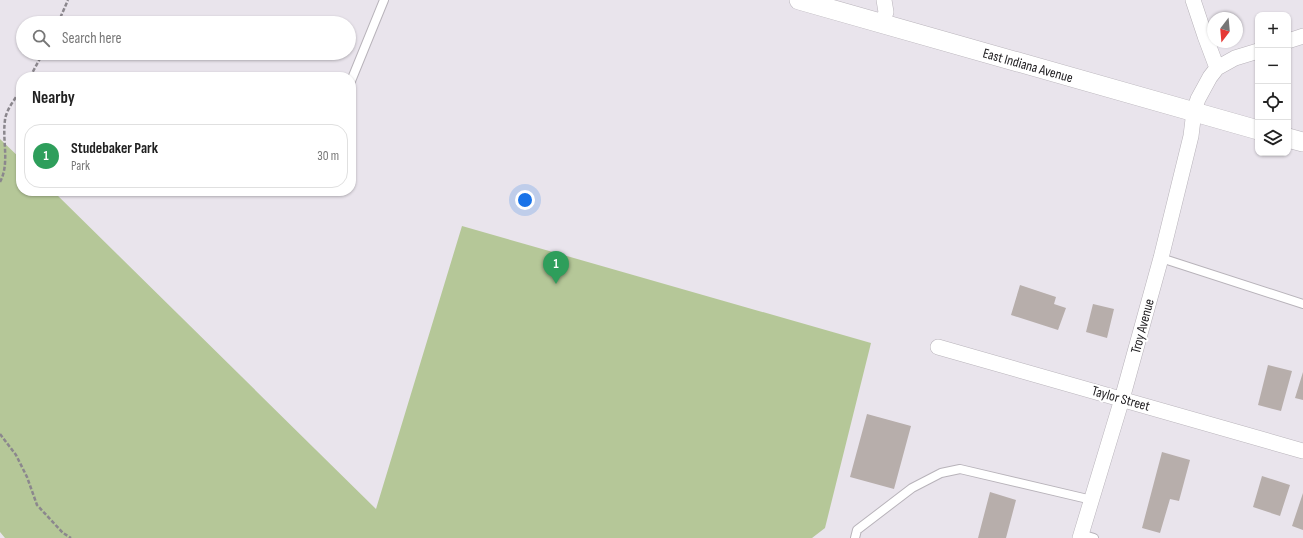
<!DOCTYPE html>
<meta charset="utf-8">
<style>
body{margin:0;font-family:"Sofia Sans Condensed",sans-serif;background:#f6f6f6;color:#222}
.controls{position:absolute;right:12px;top:12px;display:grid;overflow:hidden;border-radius:8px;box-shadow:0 1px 3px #0004}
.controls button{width:36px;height:36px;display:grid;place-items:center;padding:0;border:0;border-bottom:1px solid #e0e0e0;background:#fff;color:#222;font:20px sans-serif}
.compass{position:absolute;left:1207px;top:12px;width:36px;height:36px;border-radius:50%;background:#fff;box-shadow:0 1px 3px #0004;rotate:196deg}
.you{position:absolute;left:525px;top:200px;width:14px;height:14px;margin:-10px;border:3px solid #fff;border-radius:50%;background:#1a73e8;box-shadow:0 0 0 6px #1a73e833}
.badge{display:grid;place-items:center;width:26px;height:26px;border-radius:50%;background:#0f766e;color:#fff;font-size:13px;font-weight:700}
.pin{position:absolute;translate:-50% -33px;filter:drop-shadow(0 1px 2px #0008)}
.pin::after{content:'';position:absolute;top:21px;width:14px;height:12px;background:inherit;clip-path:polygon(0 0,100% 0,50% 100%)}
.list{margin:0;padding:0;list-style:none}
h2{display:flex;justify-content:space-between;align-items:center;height:52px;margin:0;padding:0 16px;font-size:17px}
h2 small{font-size:13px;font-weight:400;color:#767676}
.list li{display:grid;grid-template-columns:26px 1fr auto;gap:12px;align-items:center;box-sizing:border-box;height:64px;margin:0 8px 8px;padding:0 8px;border:1px solid #e0e0e0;border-radius:16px}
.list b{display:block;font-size:15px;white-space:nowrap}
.list p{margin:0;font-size:13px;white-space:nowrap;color:#767676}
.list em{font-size:13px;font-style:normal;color:#767676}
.icon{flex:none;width:22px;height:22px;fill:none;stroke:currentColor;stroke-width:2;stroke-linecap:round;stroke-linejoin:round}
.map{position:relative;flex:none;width:1303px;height:538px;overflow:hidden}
.search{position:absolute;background:#fff;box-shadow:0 1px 3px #0004;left:16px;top:16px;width:340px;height:44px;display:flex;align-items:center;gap:10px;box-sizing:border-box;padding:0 14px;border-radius:22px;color:#767676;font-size:15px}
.panel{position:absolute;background:#fff;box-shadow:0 1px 3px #0004;left:16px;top:72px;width:340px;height:124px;border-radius:16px}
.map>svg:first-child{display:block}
.green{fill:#b5c798}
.building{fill:#b7aeab}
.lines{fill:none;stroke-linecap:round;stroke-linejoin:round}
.service-casing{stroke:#b8b3ba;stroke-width:10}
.minor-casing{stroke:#b8b3ba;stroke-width:16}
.tertiary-casing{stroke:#b8b3ba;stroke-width:20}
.path{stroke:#8b878d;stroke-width:2.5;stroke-dasharray:4 2;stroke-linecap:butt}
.service{stroke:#fff;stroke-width:8}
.minor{stroke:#fff;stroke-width:15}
.tertiary{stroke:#fff;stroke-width:19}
.labels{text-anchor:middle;stroke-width:4;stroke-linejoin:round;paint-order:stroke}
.street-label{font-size:14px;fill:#222023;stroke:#fff}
</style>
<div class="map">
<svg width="1303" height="538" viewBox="0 0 1303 538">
<rect width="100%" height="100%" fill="#e9e4ec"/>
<!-- green -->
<path class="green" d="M0 139 21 159V191H53L376 509 462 226 871 343 825 528 812 538H5L0 532Z"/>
<!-- building -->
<path class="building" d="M1020 285 1056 297 1054 304 1066 308 1058 330 1011 315Z
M1093 304 1114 309 1107 338 1086 332Z
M1268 365 1292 371 1281 411 1258 405Z
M1303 372V400L1295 398Z
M867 414 911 426 894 489 850 477Z
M1162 452 1190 460 1179 501 1170 499 1160 533 1142 528Z
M1262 476 1290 485 1280 516 1253 507Z
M990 492 1016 500 1006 538H978Z
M1303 493V530L1292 526Z"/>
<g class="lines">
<defs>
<path id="service" d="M351 81 384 0
M1161 258 1303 304
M1081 534 1094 538
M855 538 857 530 912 488 941 473 960 469 1092 500"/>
<path id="minor" d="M1193 0 1205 36 1217 68
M882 24 886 12 884 0
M1288 41 1303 36
M938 347 1303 451
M1080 538 1122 399 1161 258 1191 136 1194 111 1198 99 1210 77 1217 68 1235 58 1258 51"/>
<path id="tertiary" d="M799 0 1258 130
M1288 138 1303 142"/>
</defs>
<!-- service casing -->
<use href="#service" class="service-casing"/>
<!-- minor casing -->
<use href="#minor" class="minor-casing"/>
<!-- tertiary casing -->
<use href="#tertiary" class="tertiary-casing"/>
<!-- path -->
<path class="path" d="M58 23 68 0
M30 77 43 53
M0 182C10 163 2 141 5 120 6 110 15 99 21 90
M0 434 16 455 27 477 37 505 63 533 71 538"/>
<!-- service -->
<use href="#service" class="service"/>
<!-- minor -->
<use href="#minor" class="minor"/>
<!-- tertiary -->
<use href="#tertiary" class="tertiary"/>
</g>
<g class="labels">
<!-- street labels -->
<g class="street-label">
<text transform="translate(1028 65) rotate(16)" y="5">East Indiana Avenue</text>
<text transform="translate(1142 326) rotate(-75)" y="5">Troy Avenue</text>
<text transform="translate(1121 398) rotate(16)" y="5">Taylor Street</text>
</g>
</g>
</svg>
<div class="controls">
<button>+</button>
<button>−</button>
<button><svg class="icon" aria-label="locate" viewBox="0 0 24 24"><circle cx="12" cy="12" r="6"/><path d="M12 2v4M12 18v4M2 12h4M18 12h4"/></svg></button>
<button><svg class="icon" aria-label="layers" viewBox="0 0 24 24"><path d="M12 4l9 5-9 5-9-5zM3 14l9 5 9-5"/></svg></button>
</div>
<svg class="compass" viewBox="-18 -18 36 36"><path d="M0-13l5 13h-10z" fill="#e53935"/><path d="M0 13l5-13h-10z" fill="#767676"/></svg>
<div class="you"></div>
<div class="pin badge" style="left:556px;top:284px;background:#2e9e5b">1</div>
<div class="search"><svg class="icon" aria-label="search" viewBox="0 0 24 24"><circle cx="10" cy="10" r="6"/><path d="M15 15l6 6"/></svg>Search here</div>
<section class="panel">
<h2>Nearby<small></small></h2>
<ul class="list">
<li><span class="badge" style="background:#2e9e5b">1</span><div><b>Studebaker Park</b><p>Park</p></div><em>30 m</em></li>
</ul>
</section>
</div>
